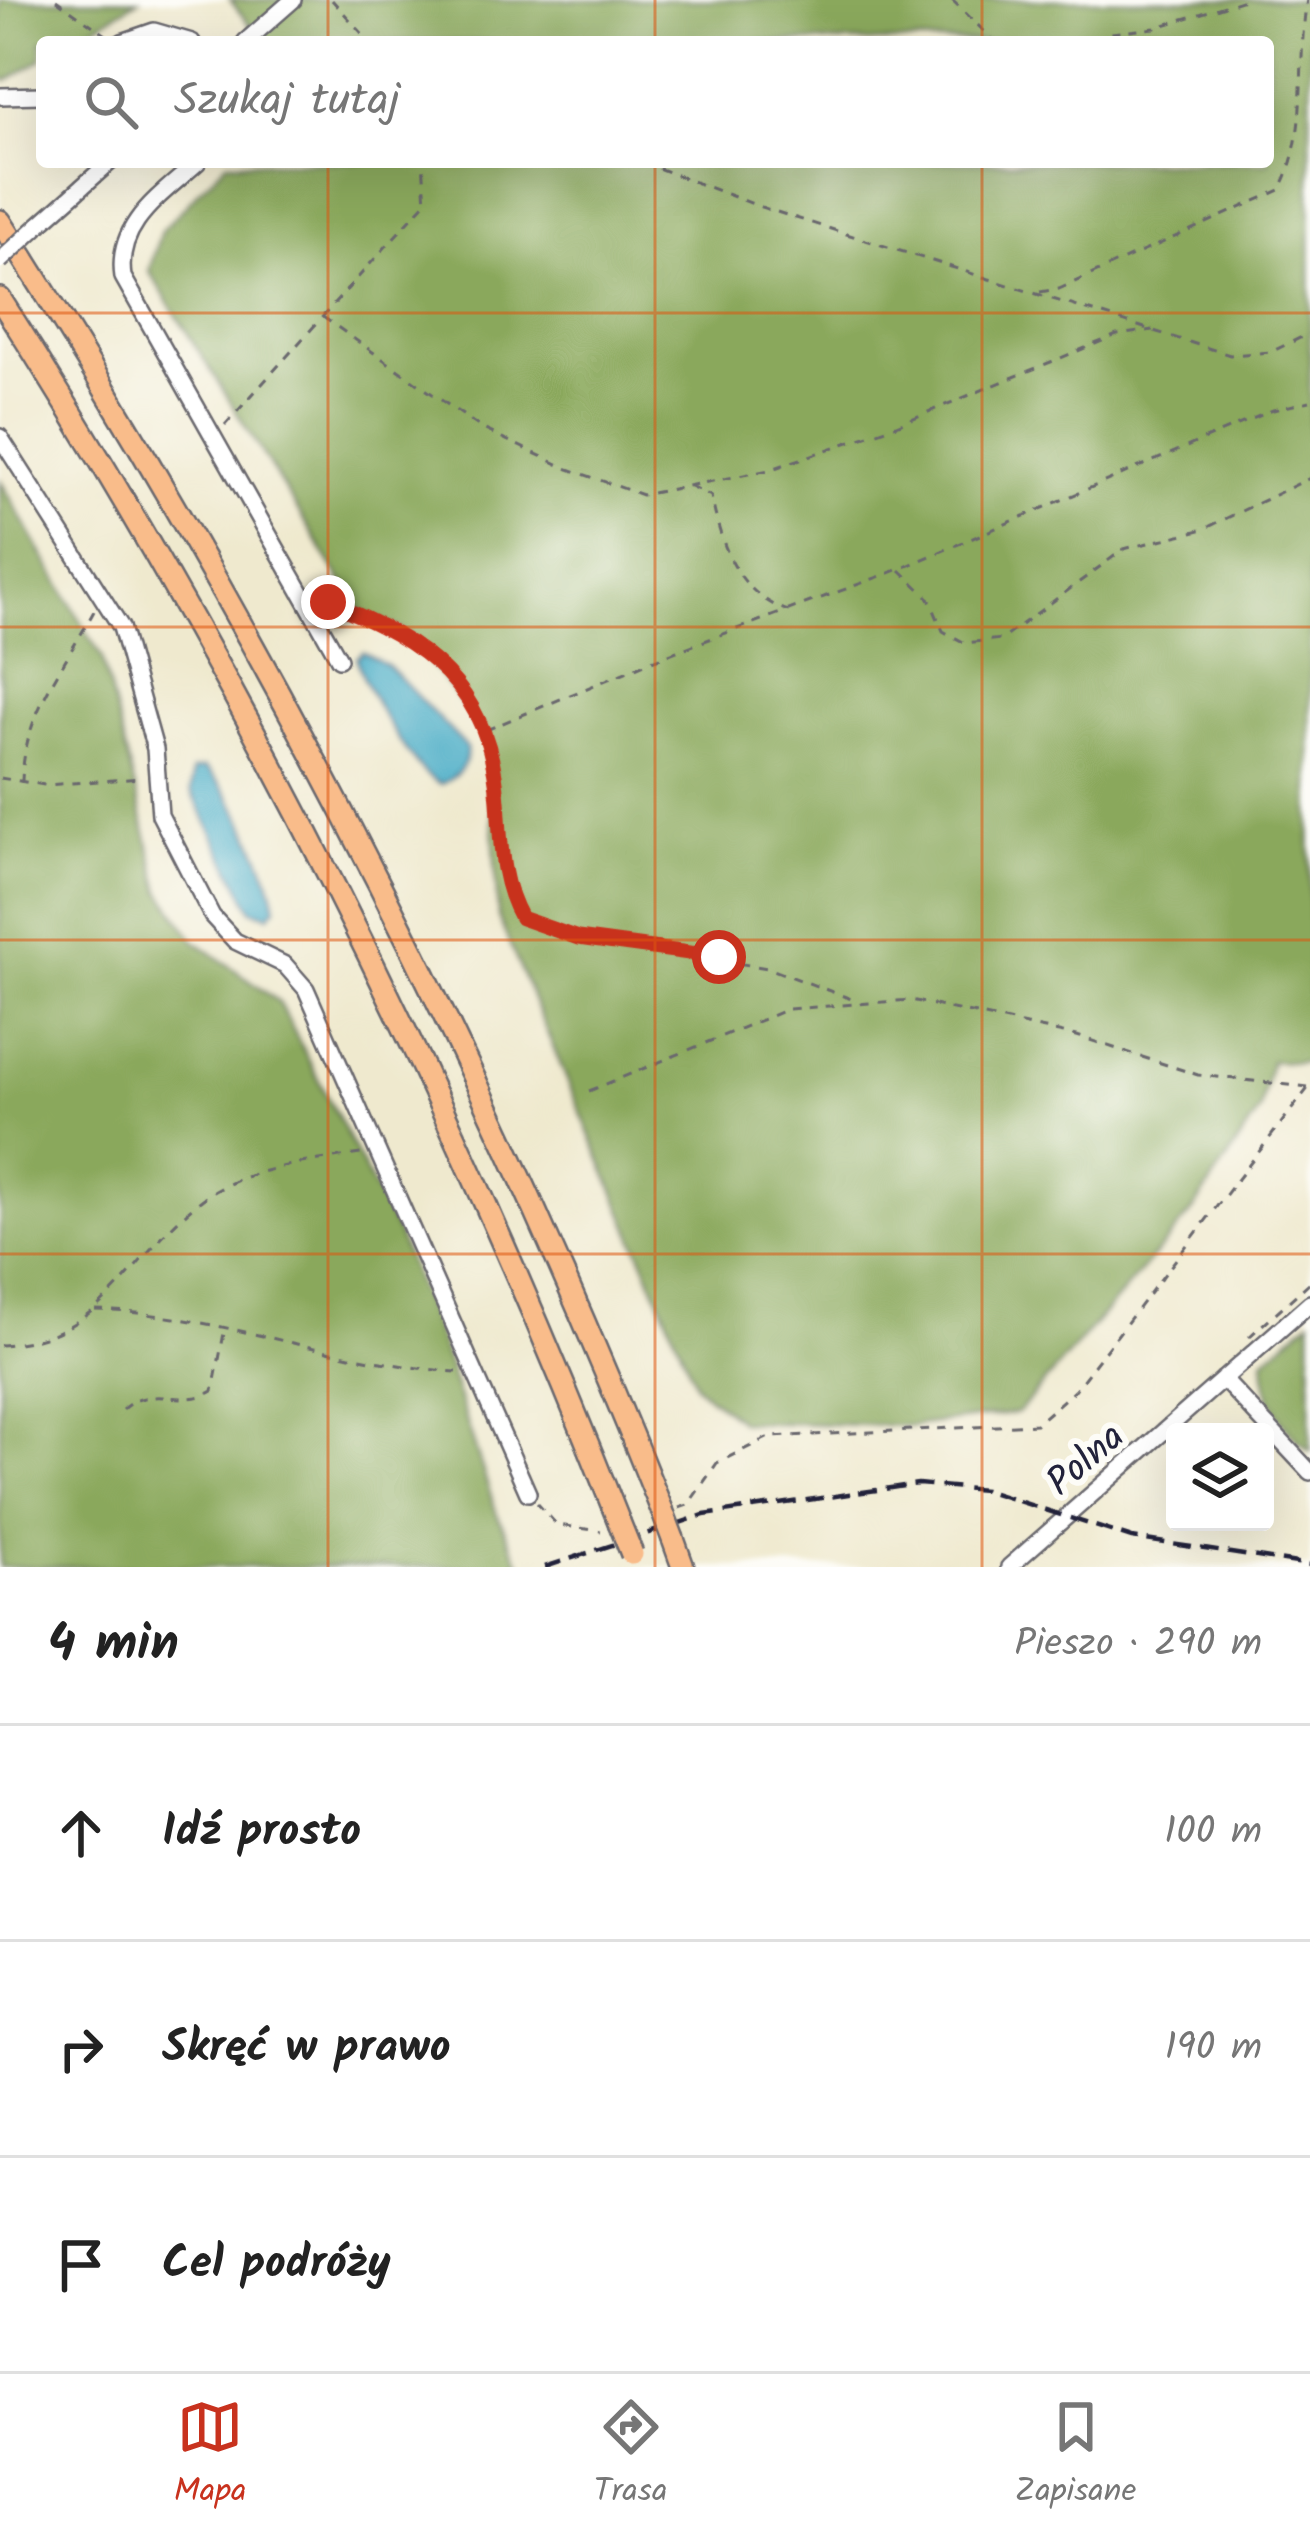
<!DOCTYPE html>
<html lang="pl">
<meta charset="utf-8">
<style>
body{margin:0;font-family:Kalam,sans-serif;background:#f6f6f6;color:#222}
.controls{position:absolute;right:36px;bottom:36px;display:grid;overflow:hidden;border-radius:12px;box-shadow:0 12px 48px #0002}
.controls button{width:108px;height:108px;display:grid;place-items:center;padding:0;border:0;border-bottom:3px solid #e0e0e0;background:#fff;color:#222;font:60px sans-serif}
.stop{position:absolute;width:36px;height:36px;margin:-27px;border:9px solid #c8321e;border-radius:50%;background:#fff}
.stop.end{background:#c8321e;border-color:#fff;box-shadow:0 3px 12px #0008}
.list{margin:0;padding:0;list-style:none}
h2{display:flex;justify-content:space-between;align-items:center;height:156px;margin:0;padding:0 48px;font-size:51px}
h2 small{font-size:39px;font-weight:400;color:#767676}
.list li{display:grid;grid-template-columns:78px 1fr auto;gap:36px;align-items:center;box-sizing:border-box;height:216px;padding:0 48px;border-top:3px solid #e0e0e0}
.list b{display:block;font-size:45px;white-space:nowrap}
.list em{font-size:39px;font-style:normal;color:#767676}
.icon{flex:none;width:66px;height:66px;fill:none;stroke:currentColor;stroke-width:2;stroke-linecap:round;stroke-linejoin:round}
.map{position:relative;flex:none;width:1310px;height:1567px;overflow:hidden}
.search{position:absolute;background:#fff;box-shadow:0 12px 48px #0002;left:36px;right:36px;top:36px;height:132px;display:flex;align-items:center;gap:30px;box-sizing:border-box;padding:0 42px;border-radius:12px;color:#767676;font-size:45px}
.sheet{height:804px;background:#fff}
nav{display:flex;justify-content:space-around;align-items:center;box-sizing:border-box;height:168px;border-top:3px solid #e0e0e0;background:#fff;font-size:33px;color:#767676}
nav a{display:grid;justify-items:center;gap:6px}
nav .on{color:#c8321e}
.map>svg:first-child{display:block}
.forest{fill:#8aa85b;stroke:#56654b;stroke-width:3}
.water{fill:#45aac5;stroke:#346680;stroke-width:3}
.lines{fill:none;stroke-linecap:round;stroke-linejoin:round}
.minor-casing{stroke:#6a686e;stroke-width:20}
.highway-casing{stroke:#6a686e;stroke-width:26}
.path{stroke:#6a686e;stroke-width:3;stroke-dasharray:9 9;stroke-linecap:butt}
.minor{stroke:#fff;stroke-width:15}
.highway{stroke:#f9bc8a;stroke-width:21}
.rail{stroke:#22223b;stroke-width:4.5;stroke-dasharray:18 9;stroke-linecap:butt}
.minor-bridge-casing{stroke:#6a686e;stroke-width:20;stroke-linecap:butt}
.highway-bridge-casing{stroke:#6a686e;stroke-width:26;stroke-linecap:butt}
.minor-bridge{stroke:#fff;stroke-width:15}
.highway-bridge{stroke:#f9bc8a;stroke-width:21}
.route{stroke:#c8321e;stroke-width:15}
.grid{fill:none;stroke:#de560e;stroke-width:3;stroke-opacity:0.55}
.labels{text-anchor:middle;stroke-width:12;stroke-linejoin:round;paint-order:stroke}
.street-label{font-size:39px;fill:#22223b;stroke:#fdfcf7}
</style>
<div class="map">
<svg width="1310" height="1567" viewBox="0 0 1310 1567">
<rect width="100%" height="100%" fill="#fdfcf7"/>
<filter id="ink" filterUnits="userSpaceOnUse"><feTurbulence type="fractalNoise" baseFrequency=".00833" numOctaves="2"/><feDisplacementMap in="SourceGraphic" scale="24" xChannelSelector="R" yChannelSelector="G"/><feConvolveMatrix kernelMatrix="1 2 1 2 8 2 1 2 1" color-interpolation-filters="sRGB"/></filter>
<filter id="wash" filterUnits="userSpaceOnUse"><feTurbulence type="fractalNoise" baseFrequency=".004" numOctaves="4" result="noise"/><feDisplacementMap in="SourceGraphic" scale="48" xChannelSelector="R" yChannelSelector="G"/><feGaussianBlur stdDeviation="2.7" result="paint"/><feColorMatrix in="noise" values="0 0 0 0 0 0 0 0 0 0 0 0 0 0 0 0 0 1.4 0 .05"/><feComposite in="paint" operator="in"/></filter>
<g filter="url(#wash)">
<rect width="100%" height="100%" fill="#efe9ce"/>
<!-- forest -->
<path class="forest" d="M0 0H138L70 42H42V59L7 81 0 76Z
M230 0H1310V1063L1271 1061 1260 1110 1192 1212 1018 1413 911 1426 741 1422 697 1387 498 917 488 738 407 632 360 611 149 271 161 231 227 162H1268V42H263Z
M0 480 102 658 161 891 194 940 279 1002 397 1233 442 1347 497 1514 522 1567H0Z
M1310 1320V1451C1280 1428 1264 1396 1264 1359Z"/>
<!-- water -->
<path class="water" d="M363 652 388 666 466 747C469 765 457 777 441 784 416 778 361 684 357 658Z
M204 768C233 789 270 870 276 907L269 915 252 910 191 791 192 771Z"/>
</g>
<g filter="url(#ink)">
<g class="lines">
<defs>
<path id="minor" d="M122 42 154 31 192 42
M245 42 293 0
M0 96 42 95
M198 162C162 195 115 223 123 277L339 659
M39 225 110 162
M0 437 121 627 155 749 160 815 212 916 235 941 285 965 306 989 528 1493
M1223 1379 1310 1472
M1009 1567 1310 1303"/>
<path id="highway" d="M0 221C263 632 481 1056 662 1510
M0 299C246 683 451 1097 619 1522
M673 1539 683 1567"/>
</defs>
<!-- minor casing -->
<use href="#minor" class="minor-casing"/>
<!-- highway casing -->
<use href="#highway" class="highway-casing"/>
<!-- path -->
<path class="path" d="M56 0 109 37
M332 0 370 42
M952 0 995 42
M1096 42 1111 33 1155 28 1244 0
M642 162 761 207 1230 355 1271 352 1310 333
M1040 292 1059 289 1280 190C1310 132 1296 63 1307 0
M323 317 481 428 566 468 642 495 769 470 889 428 1117 335 1153 330
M225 425 426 202 423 162
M690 486 711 496C721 544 736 594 789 611
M900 570 929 598 943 631 965 643 1002 639 1124 549 1204 529 1310 478
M323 605 329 602C435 645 490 689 499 810 502 849 501 884 521 918L578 938 768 968 854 1000
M486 730 669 654 900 569 1273 410 1310 401
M0 778 45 785 141 778
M22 783C23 714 63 669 94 611
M589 1091 788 1009 911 1000 1077 1036 1198 1075 1308 1087
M95 1310C219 1314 333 1363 457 1372
M1249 1337 1310 1282
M0 1345C109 1338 128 1255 203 1199 248 1167 308 1162 361 1154
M122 1410C150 1383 183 1409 213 1391L225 1328
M537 1503 557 1525 601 1531
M679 1508 688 1505 717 1463 769 1437 1036 1424 1075 1390 1309 1087"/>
<!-- minor -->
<use href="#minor" class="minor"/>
<!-- highway -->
<use href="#highway" class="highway"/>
<!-- rail -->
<path class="rail" d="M545 1567 704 1515 918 1484 984 1490 1132 1538 1310 1565"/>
<defs>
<path id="minor-bridge" d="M0 261 39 225"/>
<path id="highway-bridge" d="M662 1510 673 1539
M619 1522 632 1554"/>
</defs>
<!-- minor-bridge casing -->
<use href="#minor-bridge" class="minor-bridge-casing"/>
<!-- highway-bridge casing -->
<use href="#highway-bridge" class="highway-bridge-casing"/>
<!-- minor-bridge -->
<use href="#minor-bridge" class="minor-bridge"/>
<!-- highway-bridge -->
<use href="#highway-bridge" class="highway-bridge"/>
</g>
</g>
<g class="lines" filter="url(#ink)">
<!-- route -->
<path class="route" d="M328 602C427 642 490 686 498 801 501 842 500 881 521 918L578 938 719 957"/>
</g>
<!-- grid -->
<path class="grid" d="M328 0V42M655 0V42M982 0V42M328 162V1567M655 162V1567M982 162V1567M0 313H1310M0 627H1310M0 940H1310M0 1254H1310"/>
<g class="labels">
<!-- street labels -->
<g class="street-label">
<text transform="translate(1084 1458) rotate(-41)" y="14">Polna</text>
</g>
</g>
</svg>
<div class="controls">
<button><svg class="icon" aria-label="layers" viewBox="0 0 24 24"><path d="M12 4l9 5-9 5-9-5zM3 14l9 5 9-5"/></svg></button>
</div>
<div class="stop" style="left:719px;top:957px"></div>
<div class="stop end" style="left:328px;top:602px"></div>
<div class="search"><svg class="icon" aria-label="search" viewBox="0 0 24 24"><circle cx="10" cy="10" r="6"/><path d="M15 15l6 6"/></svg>Szukaj tutaj</div>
</div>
<section class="sheet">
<h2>4 min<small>Pieszo · 290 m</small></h2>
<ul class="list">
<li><svg class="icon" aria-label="ahead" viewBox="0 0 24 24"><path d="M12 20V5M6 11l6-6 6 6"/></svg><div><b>Idź prosto</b></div><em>100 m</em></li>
<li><svg class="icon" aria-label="right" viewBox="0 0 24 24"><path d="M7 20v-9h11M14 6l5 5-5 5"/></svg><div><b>Skręć w prawo</b></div><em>190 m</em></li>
<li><svg class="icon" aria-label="arrive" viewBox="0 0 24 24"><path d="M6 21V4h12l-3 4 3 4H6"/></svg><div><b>Cel podróży</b></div></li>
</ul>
</section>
<nav>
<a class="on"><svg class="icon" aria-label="map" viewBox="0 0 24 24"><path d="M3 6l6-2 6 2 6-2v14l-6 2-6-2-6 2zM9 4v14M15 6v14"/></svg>Mapa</a>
<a><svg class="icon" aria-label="directions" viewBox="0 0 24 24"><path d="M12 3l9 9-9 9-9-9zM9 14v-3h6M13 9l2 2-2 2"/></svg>Trasa</a>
<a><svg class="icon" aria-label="saved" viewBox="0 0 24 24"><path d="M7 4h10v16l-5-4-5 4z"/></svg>Zapisane</a>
</nav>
